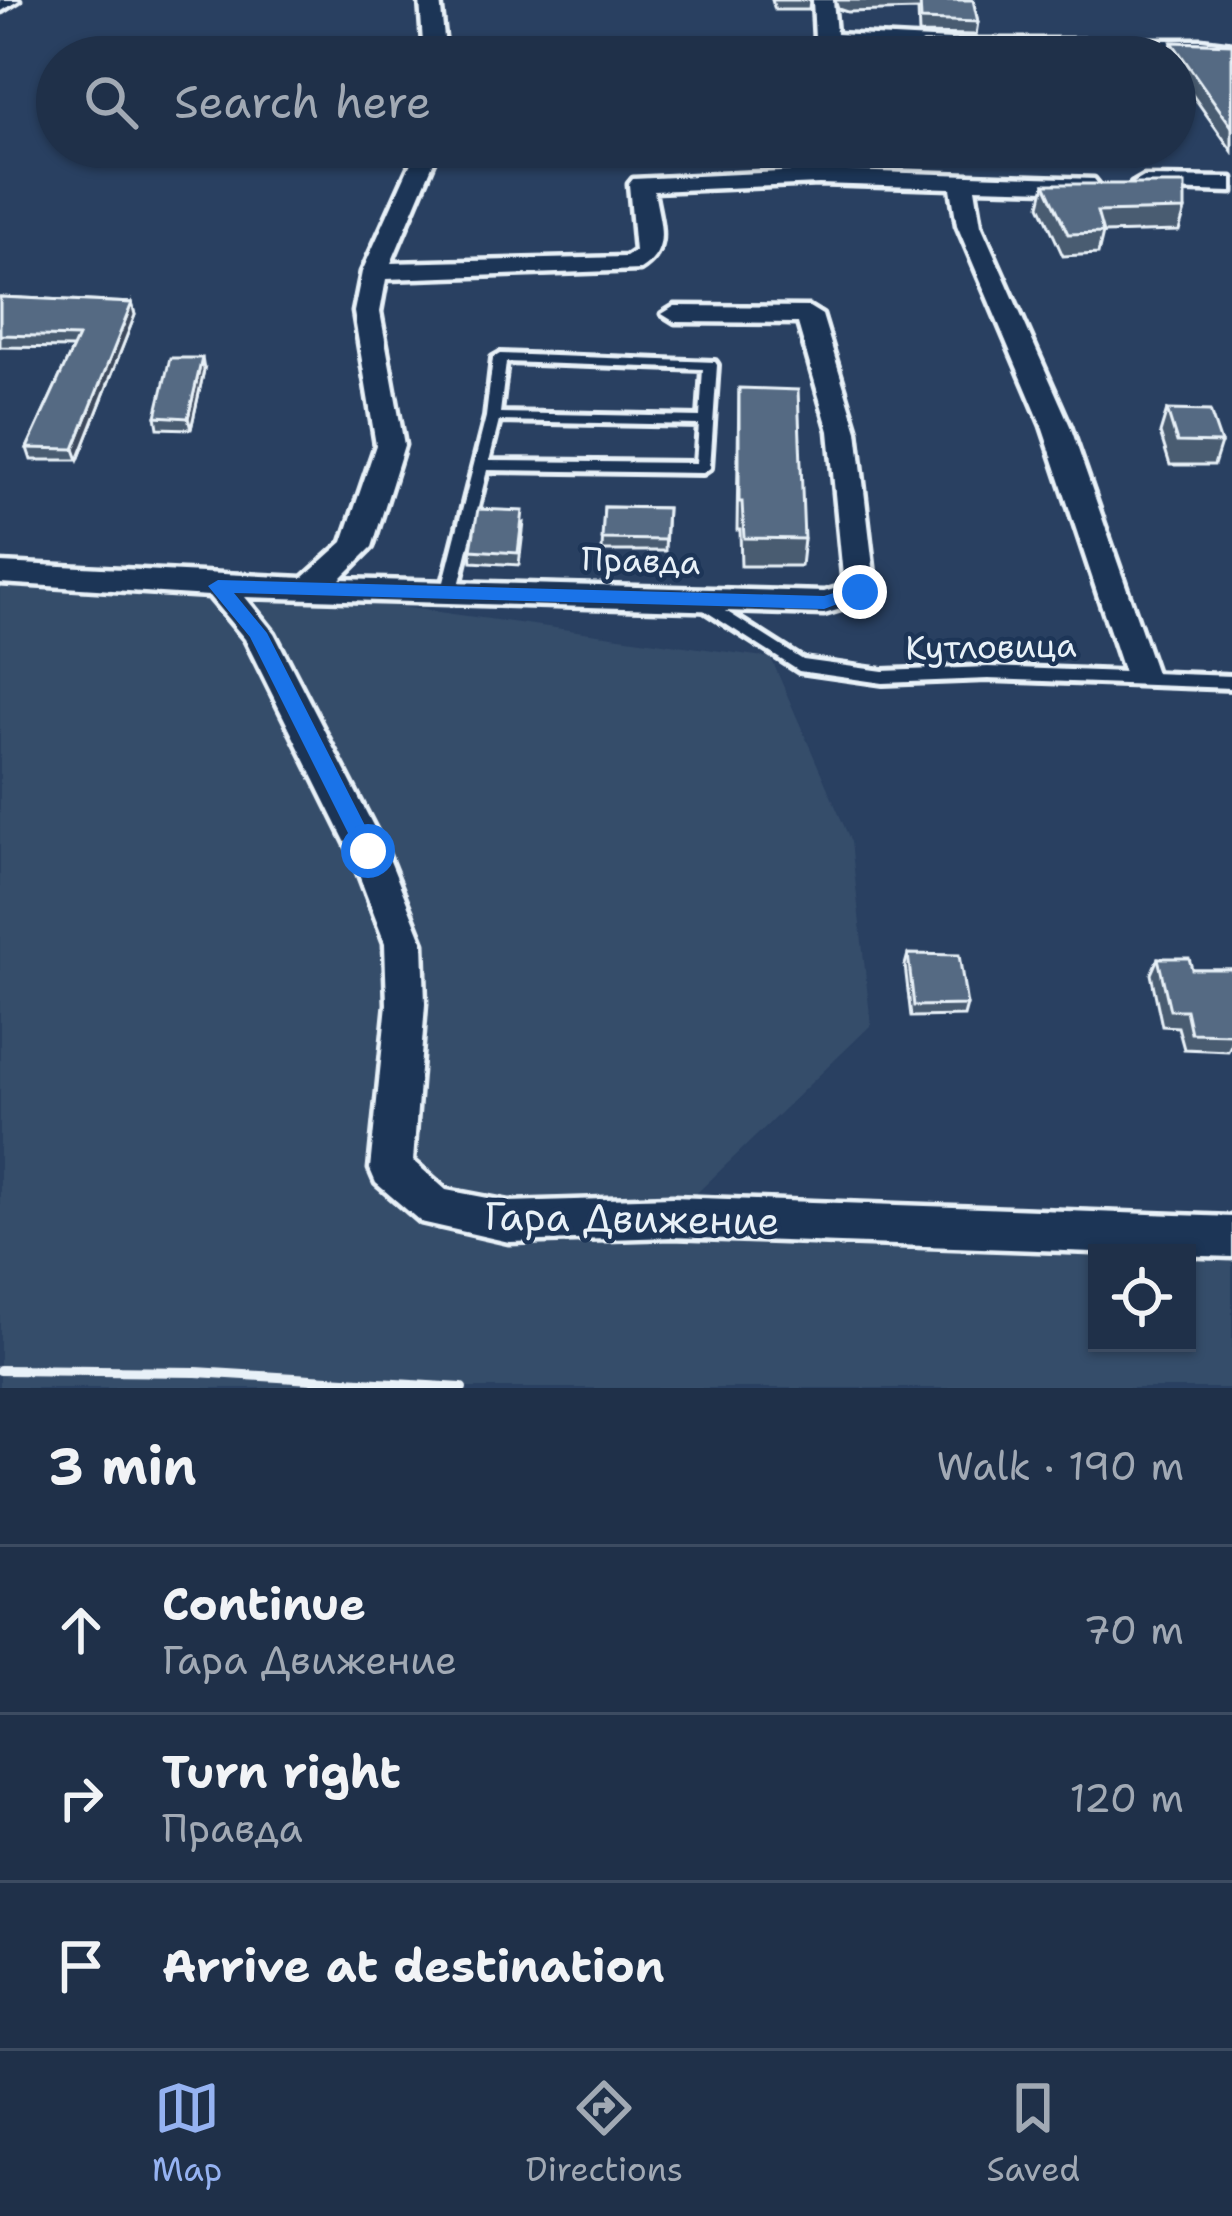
<!DOCTYPE html>
<meta charset="utf-8">
<style>
body{margin:0;font-family:"Shantell Sans",sans-serif;background:#273850;color:#f1f3f6}
.controls{position:absolute;right:36px;bottom:36px;display:grid;overflow:hidden;border-radius:0px;box-shadow:0 3px 9px #0004}
.controls button{width:108px;height:108px;display:grid;place-items:center;padding:0;border:0;border-bottom:3px solid #3c4b61;background:#1f3049;color:#f1f3f6;font:60px sans-serif}
.stop{position:absolute;width:36px;height:36px;margin:-27px;border:9px solid #1a73e8;border-radius:50%;background:#fff}
.stop.end{background:#1a73e8;border-color:#fff;box-shadow:0 3px 12px #0008}
.list{margin:0;padding:0;list-style:none}
h2{display:flex;justify-content:space-between;align-items:center;height:156px;margin:0;padding:0 48px;font-size:51px}
h2 small{font-size:39px;font-weight:400;color:#a1a9b4}
.list li{display:grid;grid-template-columns:78px 1fr auto;gap:36px;align-items:center;box-sizing:border-box;height:168px;padding:0 48px;border-top:3px solid #3c4b61}
.list b{display:block;font-size:45px;white-space:nowrap}
.list p{margin:0;font-size:39px;white-space:nowrap;color:#a1a9b4}
.list em{font-size:39px;font-style:normal;color:#a1a9b4}
.icon{flex:none;width:66px;height:66px;fill:none;stroke:currentColor;stroke-width:2;stroke-linecap:round;stroke-linejoin:round}
.map{position:relative;flex:none;width:1232px;height:1388px;overflow:hidden}
.search{position:absolute;background:#1f3049;box-shadow:0 3px 9px #0004;left:36px;right:36px;top:36px;height:132px;display:flex;align-items:center;gap:30px;box-sizing:border-box;padding:0 42px;border-radius:66px;color:#a1a9b4;font-size:45px}
.sheet{height:660px;background:#1f3049}
nav{display:flex;justify-content:space-around;align-items:center;box-sizing:border-box;height:168px;border-top:3px solid #3c4b61;background:#1f3049;font-size:33px;color:#a1a9b4}
nav a{display:grid;justify-items:center;gap:6px}
nav .on{color:#95b2f1}
.map>svg:first-child{display:block}
.built{fill:#364d6b;fill-rule:evenodd}
.lines{fill:none;stroke-linecap:round;stroke-linejoin:round}
.service-casing{stroke:#e8f1f8;stroke-width:10}
.minor-casing{stroke:#e8f1f8;stroke-width:9}
.service{fill:#1d3557;fill-rule:evenodd}
.minor{fill:#1d3557;fill-rule:evenodd}
.rail{stroke:#e8f1f8;stroke-width:10}
.wall{fill:#495b71;stroke:#e8f1f8;stroke-width:3}
.shaded-wall{fill:#3c4a5c;stroke:#e8f1f8;stroke-width:3}
.building{fill:#556a83;stroke:#e8f1f8;stroke-width:3}
.route{fill:#1a73e8}
.labels{text-anchor:middle;stroke-width:9;stroke-linejoin:round;paint-order:stroke}
.street-label{font-size:33px;fill:#e8f1f8;stroke:#1d3557}
.near-street-label{font-size:39px;fill:#e8f1f8;stroke:#1d3557}
</style>
<div class="map">
<svg width="1232" height="1388" viewBox="0 0 1232 1388">
<rect width="100%" height="100%" fill="#294061"/>
<filter id="ink" filterUnits="userSpaceOnUse"><feTurbulence type="fractalNoise" baseFrequency=".00833" numOctaves="2"/><feDisplacementMap in="SourceGraphic" scale="24" xChannelSelector="R" yChannelSelector="G"/><feConvolveMatrix kernelMatrix="1 2 1 2 8 2 1 2 1" color-interpolation-filters="sRGB"/></filter>
<g filter="url(#ink)">
<!-- built -->
<path class="built" d="M0 574 221 582 771 658 851 842 871 1025 673 1216 1232 1239V1388H0ZM1097 1253H1187V1343H1097Z"/>
<g class="lines">
<defs>
<path id="service" d="M500 354 715 362 717 365 710 468 703 473 487 470 458 590 450 595 442 590 486 417 493 358ZM506 362 703 369 700 417 500 413ZM499 421 699 425 696 463 489 461Z
M699 594 803 660 883 671 988 667 1232 676V688L988 679 883 683 799 671 693 603 691 599 693 595Z"/>
<path id="minor" d="M0 0H19L0 12Z
M420 0H440L446 57H424Z
M813 0H833L836 34 950 40H1201L1232 44V56L837 47 838 57H816Z
M418 147H440L391 263 626 257 635 251 629 184 633 179 823 170 822 147H844L846 171 1094 179 1098 184 1086 191 975 188 981 225 1070 426 1157 676 1153 684H1129L1125 676 1042 426 957 225 951 188 819 184 654 191C659 223 672 250 640 270L386 279 380 312 404 445 372 547 340 579 824 592 844 586 829 431 798 323 675 322 662 314 675 306 809 307 822 315 857 431 876 592 871 600 824 614 245 597 274 633 386 851 423 943 425 1004 413 1161 446 1190 509 1202 672 1197 1232 1217V1257L672 1237 509 1242 421 1222 376 1183 370 1169 387 1004 385 943 350 851 245 639 209 596 0 583V563L303 578 343 542 376 445 354 312 362 272Z
M1144 177 1232 178V192L1136 189 1132 184Z"/>
</defs>
<!-- service casing -->
<use href="#service" class="service-casing"/>
<!-- minor casing -->
<use href="#minor" class="minor-casing"/>
<!-- service -->
<use href="#service" class="service"/>
<!-- minor -->
<use href="#minor" class="minor"/>
<!-- rail -->
<path class="rail" d="M0 1370 196 1372 462 1388"/>
</g>
<!-- wall -->
<path class="wall" d="M772 0H810L809 10H775Z
M835 0H973L978 22 976 35 919 34 918 10 847 12 838 9Z
M1172 42 1232 44V151L1175 70V57H1168Z
M923 44H981L983 57H930L929 55 921 54Z
M1045 184 1185 210 1179 231 1103 233 1098 254 1063 256 1040 205Z
M0 297 132 303 135 315 78 460H31L27 448 73 348 0 347Z
M204 370 191 429 158 428 156 416Z
M739 388 804 539 801 566H741L740 530H737Z
M1167 410 1221 443 1214 465H1170L1160 433Z
M604 507 667 508 665 551H602Z
M524 523 519 565 472 562 471 550Z
M908 954 967 1005 964 1016 911 1017 905 965Z
M1158 958 1192 969H1232V1043L1228 1051 1184 1049 1178 1027 1162 1026 1151 974Z"/>
<!-- shaded-wall -->
<path class="shaded-wall" d="M132 303 135 315 78 460 74 449Z
M202 358 204 370 191 429 188 418Z"/>
<!-- building -->
<path class="building" d="M920 0H973L978 22 921 20Z
M1172 42 1232 44V127Z
M923 44H981L983 57H935L931 44Z
M1045 184H1185V210L1097 212 1103 233 1068 234Z
M0 297 132 303 74 449 27 448 78 337 0 335Z
M170 358H202L188 418 156 416Z
M739 388 798 390 804 539 744 538 742 502H739Z
M1167 410 1210 411 1221 443 1177 442Z
M604 507 667 508 665 540 602 539Z
M478 509 523 511 518 553 471 550Z
M908 954 959 955 967 1005 914 1006Z
M1158 958H1189L1192 969H1232V1034L1191 1033 1186 1010H1170Z"/>
</g>
<!-- route -->
<path class="route" d="M218 580 824 596 860 585 870 592 824 609 234 593 267 633 378 851 368 859 360 857 250 637 208 586Z"/>
<g class="labels">
<!-- street labels -->
<g class="street-label">
<text transform="translate(641 560) rotate(2)" y="12">Правда</text>
<text transform="translate(991 646) rotate(-1)" y="12">Кутловица</text>
</g>
<!-- near-street labels -->
<g class="near-street-label">
<text transform="translate(632 1218) rotate(1)" y="14">Гара Движение</text>
</g>
</g>
</svg>
<div class="controls">
<button><svg class="icon" aria-label="locate" viewBox="0 0 24 24"><circle cx="12" cy="12" r="6"/><path d="M12 2v4M12 18v4M2 12h4M18 12h4"/></svg></button>
</div>
<div class="stop" style="left:368px;top:851px"></div>
<div class="stop end" style="left:860px;top:592px"></div>
<div class="search"><svg class="icon" aria-label="search" viewBox="0 0 24 24"><circle cx="10" cy="10" r="6"/><path d="M15 15l6 6"/></svg>Search here</div>
</div>
<section class="sheet">
<h2>3 min<small>Walk · 190 m</small></h2>
<ul class="list">
<li><svg class="icon" aria-label="ahead" viewBox="0 0 24 24"><path d="M12 20V5M6 11l6-6 6 6"/></svg><div><b>Continue</b><p>Гара Движение</p></div><em>70 m</em></li>
<li><svg class="icon" aria-label="right" viewBox="0 0 24 24"><path d="M7 20v-9h11M14 6l5 5-5 5"/></svg><div><b>Turn right</b><p>Правда</p></div><em>120 m</em></li>
<li><svg class="icon" aria-label="arrive" viewBox="0 0 24 24"><path d="M6 21V4h12l-3 4 3 4H6"/></svg><div><b>Arrive at destination</b></div></li>
</ul>
</section>
<nav>
<a class="on"><svg class="icon" aria-label="map" viewBox="0 0 24 24"><path d="M3 6l6-2 6 2 6-2v14l-6 2-6-2-6 2zM9 4v14M15 6v14"/></svg>Map</a>
<a><svg class="icon" aria-label="directions" viewBox="0 0 24 24"><path d="M12 3l9 9-9 9-9-9zM9 14v-3h6M13 9l2 2-2 2"/></svg>Directions</a>
<a><svg class="icon" aria-label="saved" viewBox="0 0 24 24"><path d="M7 4h10v16l-5-4-5 4z"/></svg>Saved</a>
</nav>
